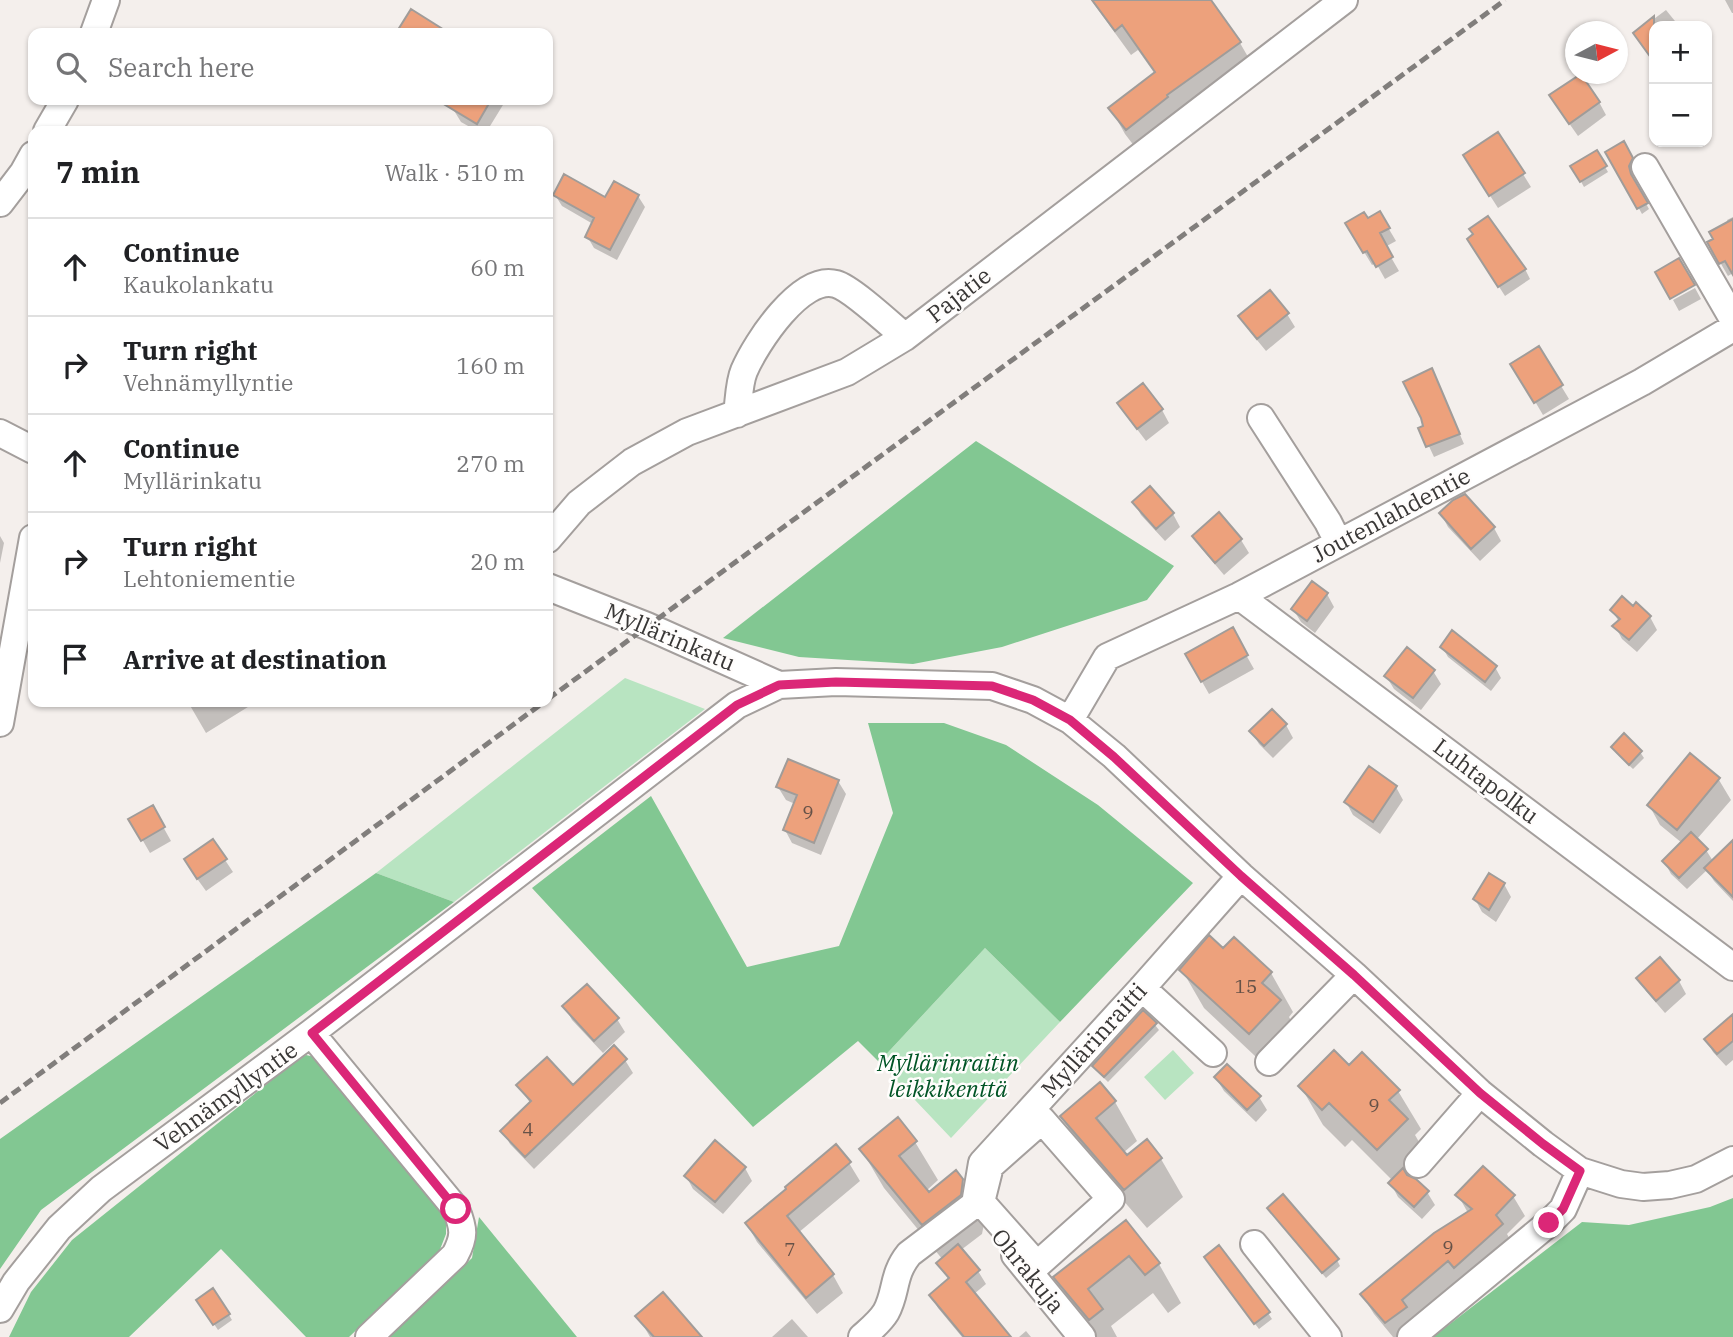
<!DOCTYPE html>
<meta charset="utf-8">
<style>
body{margin:0;font-family:"IBM Plex Serif",serif;background:#f6f6f6;color:#202124}
.controls{position:absolute;right:21px;top:21px;display:grid;overflow:hidden;border-radius:14px;box-shadow:0 2px 5px #0004}
.controls button{width:63px;height:63px;display:grid;place-items:center;padding:0;border:0;border-bottom:2px solid #e0e0e0;background:#fff;color:#202124;font:35px sans-serif}
.compass{position:absolute;left:1565px;top:21px;width:63px;height:63px;border-radius:50%;background:#fff;box-shadow:0 2px 5px #0004;rotate:83deg}
.stop{position:absolute;width:21px;height:21px;margin:-16px;border:5px solid #db2777;border-radius:50%;background:#fff}
.stop.end{background:#db2777;border-color:#fff;box-shadow:0 2px 7px #0008}
.list{margin:0;padding:0;list-style:none}
h2{display:flex;justify-content:space-between;align-items:center;height:91px;margin:0;padding:0 28px;font-size:30px}
h2 small{font-size:23px;font-weight:400;color:#757577}
.list li{display:grid;grid-template-columns:46px 1fr auto;gap:21px;align-items:center;box-sizing:border-box;height:98px;padding:0 28px;border-top:2px solid #e0e0e0}
.list b{display:block;font-size:26px;white-space:nowrap}
.list p{margin:0;font-size:23px;white-space:nowrap;color:#757577}
.list em{font-size:23px;font-style:normal;color:#757577}
.icon{flex:none;width:38px;height:38px;fill:none;stroke:currentColor;stroke-width:2;stroke-linecap:round;stroke-linejoin:round}
.map{position:relative;flex:none;width:1733px;height:1337px;overflow:hidden}
.search{position:absolute;background:#fff;box-shadow:0 2px 5px #0004;left:28px;top:28px;width:525px;height:77px;display:flex;align-items:center;gap:18px;box-sizing:border-box;padding:0 24px;border-radius:14px;color:#757577;font-size:26px}
.panel{position:absolute;background:#fff;box-shadow:0 2px 5px #0004;left:28px;top:126px;width:525px;height:581px;border-radius:14px}
.map>svg:first-child{display:block}
.green{fill:#b8e4c1}
.forest{fill:#82c792}
.shadow{fill:#0003}
.building{fill:#eda17c;stroke:#a09c99;stroke-width:2}
.lines{fill:none;stroke-linecap:round;stroke-linejoin:round}
.minor-casing{stroke:#a49f9d;stroke-width:30}
.minor{stroke:#fff;stroke-width:26}
.rail{stroke:#817e7c;stroke-width:5;stroke-dasharray:10 5;stroke-linecap:butt}
.route{stroke:#db2777;stroke-width:9}
.labels{text-anchor:middle;stroke-width:5;stroke-linejoin:round;paint-order:stroke}
.number-label{font-size:19px;fill:#665248}
.street-label{font-size:23px;fill:#393736;stroke:#fffdfc}
.park-label{font-size:23px;font-style:italic;fill:#005425;stroke:#fffdfc}
</style>
<div class="map">
<svg width="1733" height="1337" viewBox="0 0 1733 1337">
<rect width="100%" height="100%" fill="#f4efec"/>
<!-- green -->
<path class="green" d="M625 678 705 709 454 902 376 873Z
M985 948 1060 1022 951 1138 879 1062Z
M1173 1050 1194 1073 1165 1100 1144 1077Z"/>
<!-- forest -->
<path class="forest" d="M976 441 1174 566 1147 600 1002 647 913 664 799 657 723 638Z
M868 723H944L1006 745 1098 805 1193 883 1060 1022 985 948 879 1062 858 1041 753 1127 532 888 651 796 747 967 839 946 893 813Z
M376 873 454 902 41 1210 0 1269V1139Z
M306 1055 319 1058 446 1217V1234L439 1252 349 1337H306L221 1249 129 1337H9L31 1292 72 1240 293 1063Z
M1733 1198V1337H1433L1582 1222 1629 1225 1710 1207Z
M479 1217 577 1337H389L472 1258Z"/>
<!-- shadow -->
<path class="shadow" d="M1091 0H1209L1240 43 1255 69 1141 155 1125 134 1111 109 1155 74 1138 50 1131 55Z
M1725 0H1733V13H1732Z
M1666 10 1679 26H1654V62L1635 33Z
M459 100H506L487 131H477L461 122 453 109Z
M1599 102 1606 115 1578 136 1559 109Z
M1623 144 1635 165 1632 173 1634 182 1649 209 1642 214 1608 152Z
M1597 153 1608 172 1584 187 1573 167Z
M1473 169 1523 174 1531 187 1498 208Z
M555 195 606 200 638 196 645 207 617 260 594 248 587 236 593 224 562 206Z
M1380 214 1396 241 1385 247 1399 271 1385 279 1376 263 1372 265 1347 224 1367 221Z
M1733 217V273L1728 276 1709 243 1728 223 1727 220Z
M1475 249 1525 269 1530 279 1505 296Z
M1695 288 1701 299 1679 311 1673 300Z
M1270 292 1287 314 1295 327 1266 351 1248 329 1241 316Z
M1538 348 1569 399 1543 415 1513 364Z
M1432 371 1437 381 1464 444 1434 457 1421 429 1425 427Z
M1143 385 1162 410 1169 423 1146 441 1127 416 1119 403Z
M1464 496 1494 528 1501 541 1480 561 1448 527 1441 514Z
M1134 502 1173 514 1180 527 1165 541 1141 515Z
M1219 515 1241 540 1249 553 1224 575 1202 549 1194 536Z
M0 536 4 543 0 563Z
M1327 594 1334 607 1315 633 1301 622 1293 609Z
M1633 608 1650 617 1657 630 1637 652 1622 639 1615 626 1619 622 1612 610Z
M1232 630 1254 669 1209 694 1187 655Z
M1442 647 1495 667 1501 678 1491 691 1448 657Z
M1433 671 1441 684 1421 710 1394 689 1386 676Z
M188 702H256L206 733Z
M1272 711 1286 725 1293 738 1273 758 1259 744 1251 731Z
M1613 747 1640 752 1644 758 1633 769 1616 753Z
M1691 755 1719 780 1731 800 1697 839 1706 850 1713 861 1733 847V901L1714 881 1707 870 1687 889 1671 874 1664 861 1682 843 1660 825 1649 805Z
M838 781 846 794 821 855 792 843 785 830 795 804 786 800 778 787Z
M1396 787 1403 800 1380 834 1353 815 1346 802Z
M152 807 171 841 150 853 131 820Z
M225 860 233 872 206 891 193 873Z
M1504 884 1511 897 1496 922 1482 912 1475 899Z
M1234 939 1271 973 1293 1012 1289 1017 1302 1040 1272 1072 1204 1008 1182 970 1223 951Z
M1638 978 1679 981 1686 994 1665 1013 1646 991Z
M565 1007 617 1019 625 1032 603 1053 572 1020Z
M1733 1016V1060L1726 1066 1713 1052 1706 1039Z
M1155 1025 1159 1030 1108 1082 1098 1072 1095 1066Z
M625 1060 633 1073 534 1169 510 1144 503 1131 531 1104 518 1086 573 1088Z
M1216 1078 1259 1097 1267 1110 1256 1122 1224 1091Z
M1100 1085 1115 1102 1137 1141 1123 1153 1127 1158 1161 1159 1183 1197 1147 1228 1084 1155 1062 1117Z
M1301 1087 1398 1091 1421 1129 1415 1135 1429 1159 1410 1178 1427 1192 1435 1205 1422 1219 1398 1197 1391 1184 1393 1181 1352 1140 1345 1147 1323 1125Z
M915 1142 938 1180 926 1191 929 1194 962 1180 985 1219 982 1234 961 1250 978 1271 986 1284 974 1294 1008 1337H962L938 1308 931 1295 949 1280 939 1263 943 1260 884 1188 861 1149Z
M849 1163 860 1181 798 1233 833 1275 843 1293 817 1314 757 1242 747 1224Z
M745 1168 752 1181 723 1214 693 1189 686 1176Z
M1458 1195 1513 1196 1525 1216 1507 1234 1513 1245 1404 1337H1393L1374 1314 1362 1295 1468 1213Z
M1272 1214 1337 1260 1340 1266 1326 1278Z
M1126 1222 1159 1264 1181 1303 1168 1313 1153 1293 1111 1326 1117 1337H1095L1078 1316 1056 1277Z
M1209 1264 1268 1313 1272 1319 1259 1329Z
M202 1306 229 1315 232 1320 218 1330Z
M638 1316 700 1337H650Z
M792 1319 808 1337H772Z
M1026 1331 1031 1337H1019Z"/>
<!-- building -->
<path class="building" d="M1092 0H1211L1241 42 1167 95 1168 97 1126 130 1108 108 1155 72 1122 25 1115 31Z
M411 9 449 33H396Z
M1654 16V62L1633 33Z
M1581 74 1600 102 1569 124 1549 95Z
M437 100H491L477 124Z
M1498 132 1525 173 1489 196 1463 155Z
M1624 141 1633 158 1629 166 1631 174 1648 203 1637 209 1605 152Z
M1597 150 1607 166 1580 182 1570 166Z
M564 174 605 197 614 181 639 195 610 250 585 237 594 218 553 195Z
M1380 211 1390 228 1380 233 1393 257 1376 267 1367 251 1363 253 1345 223 1364 212 1368 218Z
M1488 216 1526 269 1498 287 1467 239 1473 234 1469 229Z
M1733 219V275L1725 261 1719 264 1707 242 1713 239 1709 232Z
M1679 258 1695 285 1670 299 1655 272Z
M1270 290 1289 313 1257 339 1238 316Z
M1539 346 1563 385 1534 403 1510 364Z
M1432 368 1460 434 1426 447 1418 428 1423 426 1421 418 1403 382Z
M1143 383 1163 409 1137 429 1117 403Z
M1150 486 1174 513 1156 529 1132 502Z
M1465 494 1495 527 1471 549 1439 513 1453 500Z
M1219 512 1242 539 1215 563 1192 536Z
M1312 581 1328 593 1307 621 1291 609Z
M1622 596 1633 606 1636 602 1651 616 1629 640 1612 626 1620 619 1610 610Z
M1233 627 1248 655 1201 682 1185 654Z
M1452 630 1497 666 1485 682 1440 647Z
M1407 647 1435 670 1413 698 1384 676Z
M1272 709 1287 724 1264 746 1249 731Z
M1624 733 1642 751 1629 765 1611 747Z
M1690 753 1720 778 1677 830 1647 805Z
M788 759 839 780 814 843 783 830 797 795 776 787Z
M1369 766 1397 786 1373 822 1344 802Z
M153 805 165 827 141 841 128 819Z
M1691 832 1708 849 1679 878 1662 861Z
M213 839 227 859 197 879 184 859Z
M1733 840V897L1704 868Z
M1489 873 1505 883 1489 910 1473 899Z
M1209 935 1223 948 1234 937 1272 972 1262 983 1281 1000 1249 1034 1179 970Z
M1660 957 1680 980 1656 1001 1636 978Z
M587 984 619 1018 594 1041 562 1006Z
M1143 1010 1157 1023 1104 1077 1092 1066Z
M1733 1014V1041L1717 1054 1704 1039Z
M614 1045 627 1059 525 1157 500 1131 531 1101 516 1085 547 1057 573 1085Z
M1334 1050 1349 1065 1362 1052 1400 1090 1389 1100 1408 1119 1377 1150 1329 1103 1322 1110 1298 1086Z
M1227 1064 1261 1096 1247 1110 1214 1077Z
M1100 1082 1116 1101 1096 1118 1127 1155 1147 1139 1162 1158 1124 1190 1060 1116Z
M898 1117 917 1141 899 1156 929 1192 956 1170 963 1179 961 1195 922 1225 859 1149Z
M715 1140 746 1167 715 1202 684 1176Z
M836 1144 851 1162 787 1216 834 1274 806 1298 745 1223 786 1189 785 1187Z
M1483 1166 1515 1195 1496 1215 1503 1224 1454 1268 1448 1261 1402 1300 1407 1307 1385 1323 1360 1294 1434 1233 1472 1209 1455 1195Z
M1403 1168 1407 1175 1416 1179 1429 1191 1414 1207 1388 1183Z
M1283 1194 1339 1259 1322 1273 1267 1208Z
M1126 1220 1160 1263 1145 1275 1129 1256 1088 1289 1103 1309 1089 1320 1053 1277Z
M958 1244 980 1270 966 1282 1011 1337H964L929 1295 949 1278 936 1263Z
M1219 1245 1270 1312 1254 1324 1204 1257Z
M213 1288 230 1314 213 1325 196 1300Z
M663 1292 702 1337H654L635 1316Z"/>
<g class="lines">
<defs>
<path id="minor" d="M94 33 106 0
M47 131 65 100
M1645 167 1733 319
M0 203 23 173 33 155
M737 414C739 400 739 383 744 371 756 343 801 274 836 284 851 288 891 325 905 337
M1261 418 1328 522 1338 542
M0 433 33 450
M548 539 579 503 632 462 687 432 847 372 905 337 1344 0
M548 587 647 626 779 685 836 682 992 686 1033 700 1070 720 1114 756 1241 876 1354 975 1480 1093 1543 1144 1580 1171 1621 1184 1643 1187 1670 1185 1696 1179 1733 1160
M1239 596 1733 967
M1070 720 1107 657 1239 596 1642 382 1733 328
M0 723 33 538
M1142 988 1213 1053
M311 1033 456 1209C464 1229 465 1236 455 1255L369 1337
M1269 1062 1354 975
M1042 1120 1111 1199 1037 1265 981 1202 990 1166Z
M1418 1164 1480 1093
M1254 1244 1328 1337
M1015 1255 1082 1337
M0 1309 16 1282 59 1228 101 1189 311 1033 737 705 779 685
M862 1337C871 1329 880 1322 886 1312 897 1292 892 1275 909 1254L975 1204 982 1163 1142 988 1241 876
M1411 1337 1549 1223 1563 1209 1580 1171"/>
</defs>
<!-- minor casing -->
<use href="#minor" class="minor-casing"/>
<!-- minor -->
<use href="#minor" class="minor"/>
<!-- rail -->
<path class="rail" d="M548 699 1505 0
M0 1103 544 702"/>
</g>
<g class="lines">
<!-- route -->
<path class="route" d="M456 1209 312 1033 737 705 779 685 836 682 992 686 1033 700 1070 720 1114 757 1241 876 1354 975 1480 1093 1543 1144 1580 1171 1563 1209 1549 1223"/>
</g>
<g class="labels">
<!-- number labels -->
<g class="number-label">
<text x="808" y="819">9</text>
<text x="1246" y="993">15</text>
<text x="1374" y="1112">9</text>
<text x="528" y="1136">4</text>
<text x="1448" y="1254">9</text>
<text x="790" y="1256">7</text>
</g>
<!-- street labels -->
<g class="street-label">
<text transform="translate(959 295) rotate(-38)" y="8">Pajatie</text>
<text transform="translate(1391 515) rotate(-28)" y="8">Joutenlahdentie</text>
<text transform="translate(670 637) rotate(23)" y="8">Myllärinkatu</text>
<text transform="translate(1486 781) rotate(37)" y="8">Luhtapolku</text>
<text transform="translate(1094 1040) rotate(-48)" y="8">Myllärinraitti</text>
<text transform="translate(226 1097) rotate(-36)" y="8">Vehnämyllyntie</text>
<text transform="translate(1028 1271) rotate(51)" y="8">Ohrakuja</text>
</g>
<!-- park labels -->
<g class="park-label">
<text x="948" y="1071">Myllärinraitin<tspan x="948" dy="26">leikkikenttä</tspan></text>
</g>
</g>
</svg>
<div class="controls">
<button>+</button>
<button>−</button>
</div>
<svg class="compass" viewBox="-18 -18 36 36"><path d="M0-13l5 13h-10z" fill="#e53935"/><path d="M0 13l5-13h-10z" fill="#757577"/></svg>
<div class="stop" style="left:456px;top:1209px"></div>
<div class="stop end" style="left:1549px;top:1223px"></div>
<div class="search"><svg class="icon" aria-label="search" viewBox="0 0 24 24"><circle cx="10" cy="10" r="6"/><path d="M15 15l6 6"/></svg>Search here</div>
<section class="panel">
<h2>7 min<small>Walk · 510 m</small></h2>
<ul class="list">
<li><svg class="icon" aria-label="ahead" viewBox="0 0 24 24"><path d="M12 20V5M6 11l6-6 6 6"/></svg><div><b>Continue</b><p>Kaukolankatu</p></div><em>60 m</em></li>
<li><svg class="icon" aria-label="right" viewBox="0 0 24 24"><path d="M7 20v-9h11M14 6l5 5-5 5"/></svg><div><b>Turn right</b><p>Vehnämyllyntie</p></div><em>160 m</em></li>
<li><svg class="icon" aria-label="ahead" viewBox="0 0 24 24"><path d="M12 20V5M6 11l6-6 6 6"/></svg><div><b>Continue</b><p>Myllärinkatu</p></div><em>270 m</em></li>
<li><svg class="icon" aria-label="right" viewBox="0 0 24 24"><path d="M7 20v-9h11M14 6l5 5-5 5"/></svg><div><b>Turn right</b><p>Lehtoniementie</p></div><em>20 m</em></li>
<li><svg class="icon" aria-label="arrive" viewBox="0 0 24 24"><path d="M6 21V4h12l-3 4 3 4H6"/></svg><div><b>Arrive at destination</b></div></li>
</ul>
</section>
</div>
